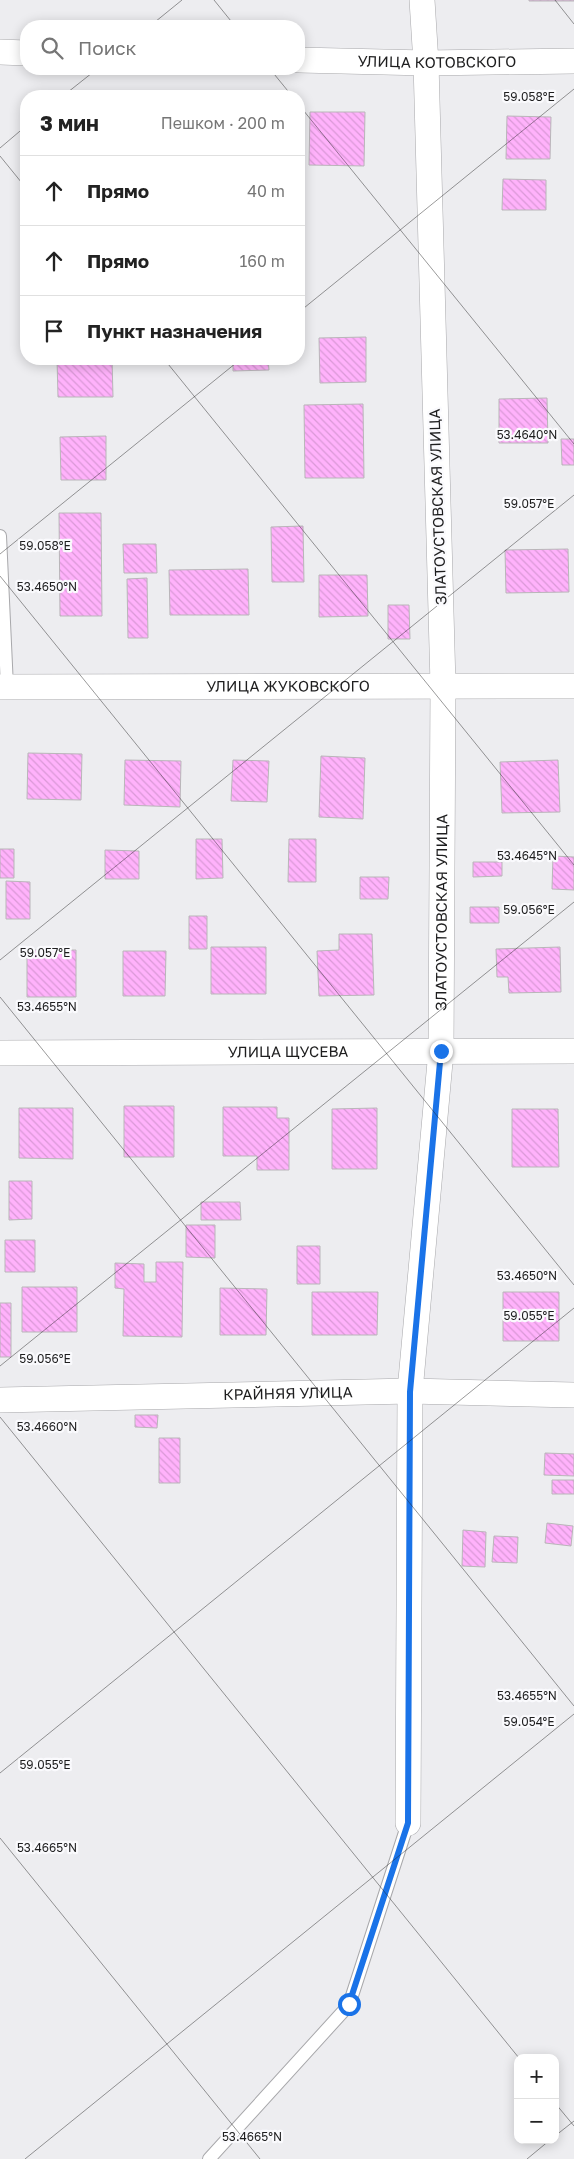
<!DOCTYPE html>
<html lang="ru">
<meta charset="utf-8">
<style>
body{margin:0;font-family:"Golos Text",sans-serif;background:#f6f6f6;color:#222}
.controls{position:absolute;right:15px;bottom:15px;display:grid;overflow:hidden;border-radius:10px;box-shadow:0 2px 12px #0003}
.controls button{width:45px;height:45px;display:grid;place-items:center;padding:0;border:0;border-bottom:1px solid #e0e0e0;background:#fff;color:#222;font:25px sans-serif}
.stop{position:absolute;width:15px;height:15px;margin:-11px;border:4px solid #1a73e8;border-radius:50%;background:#fff}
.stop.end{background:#1a73e8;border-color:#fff;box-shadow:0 1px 5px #0008}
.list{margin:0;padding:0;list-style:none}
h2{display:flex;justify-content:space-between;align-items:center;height:65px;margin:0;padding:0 20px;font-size:21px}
h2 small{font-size:16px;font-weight:400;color:#767676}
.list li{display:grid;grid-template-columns:32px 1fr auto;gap:15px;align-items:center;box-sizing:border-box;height:70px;padding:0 20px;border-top:1px solid #e0e0e0}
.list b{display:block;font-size:19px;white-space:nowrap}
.list em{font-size:16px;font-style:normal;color:#767676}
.icon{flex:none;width:28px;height:28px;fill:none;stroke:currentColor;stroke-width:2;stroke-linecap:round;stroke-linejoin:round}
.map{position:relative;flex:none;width:574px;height:2159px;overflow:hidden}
.search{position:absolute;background:#fff;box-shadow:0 2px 12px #0003;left:20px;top:20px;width:285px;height:55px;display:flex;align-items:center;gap:12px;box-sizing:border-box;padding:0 18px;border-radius:20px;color:#767676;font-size:19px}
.panel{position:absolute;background:#fff;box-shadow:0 2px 12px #0003;left:20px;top:90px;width:285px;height:275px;border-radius:20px}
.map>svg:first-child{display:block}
.building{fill:url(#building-back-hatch);stroke:#b9b6b9}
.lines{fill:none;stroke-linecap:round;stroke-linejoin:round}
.service-casing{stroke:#a8a8ab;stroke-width:14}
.minor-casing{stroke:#a8a8ab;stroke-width:26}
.service{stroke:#fff;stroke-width:12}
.minor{stroke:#fff;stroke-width:25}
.route{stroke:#1a73e8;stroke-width:6}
.ticks{fill:none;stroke:#1e1e1f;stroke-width:1;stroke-opacity:0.45}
.labels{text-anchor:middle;stroke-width:4.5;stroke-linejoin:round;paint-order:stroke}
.street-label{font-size:15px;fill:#1e1e1f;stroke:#fafafd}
.ticks-label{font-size:12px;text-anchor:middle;fill:#1e1e1f;stroke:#fafafd;stroke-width:4.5;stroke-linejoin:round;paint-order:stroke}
</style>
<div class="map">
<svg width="574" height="2159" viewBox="0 0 574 2159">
<defs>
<pattern id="building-back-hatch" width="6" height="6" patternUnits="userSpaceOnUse" patternTransform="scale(1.25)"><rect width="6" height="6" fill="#ffb2fb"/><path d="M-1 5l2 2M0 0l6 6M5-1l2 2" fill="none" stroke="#da99d7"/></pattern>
</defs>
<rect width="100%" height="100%" fill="#ededf0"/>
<!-- building -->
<path class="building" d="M529 0H574V1H529Z
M310 112H365L364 166 309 165Z
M507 116 551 117 550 159H506Z
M503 179 546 180V210H502Z
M366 337V382L320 383 319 338Z
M57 359H112L113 397H58Z
M233 359H268L269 370 233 371Z
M547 398 548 443H499V399Z
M363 404 364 478H305L304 405Z
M106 436V480H61L60 437Z
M561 439H574V465H562Z
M59 513H101L102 616H60Z
M303 526 304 582H272L271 527Z
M123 544H156L157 573H124Z
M568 549 569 592 506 593 505 550Z
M248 569 249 615H170L169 570Z
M319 575H367L368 616 319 617Z
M147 578 148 638H128L127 579Z
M388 605H409L410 639H388Z
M28 753 82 754 81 800 27 799Z
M321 756 365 758 363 819 319 817Z
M125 760 181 761 180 807 124 805Z
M233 760 269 761 267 802 231 801Z
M558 760 560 812 502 813 500 762Z
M196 839H222L223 878 196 879Z
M289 839H316V882H288Z
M0 849H14V878H0Z
M105 850 139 851V879H105Z
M553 856 574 857V890L552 889Z
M473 862H502V876L473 877Z
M360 877H389L388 899H360Z
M6 881 30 882V919H6Z
M470 907H499V923H470Z
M189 916H207V949H189Z
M339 934H372L374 995 319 996 317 951 339 950Z
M211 947H266V994H211Z
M560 947 561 992 509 993 508 977H497L496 949Z
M27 950H76V997H27Z
M123 951H166L165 996H123Z
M124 1106H174V1157H124Z
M223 1107H277V1118H289V1170H257V1156H223Z
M19 1108H73V1159L19 1158Z
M377 1108V1169H332V1109Z
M512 1109H558L559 1167H512Z
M9 1181H32V1219L9 1220Z
M201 1202H240L241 1220H201Z
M186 1225H215V1258L186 1257Z
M5 1240H35V1272H5Z
M297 1246H320V1284H297Z
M156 1262H183L182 1337 123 1336 124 1289 115 1288V1263L144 1264V1282H156Z
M22 1287H77V1332H22Z
M220 1288 267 1289 266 1335H220Z
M312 1292H378L377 1335H312Z
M503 1292H559V1341H503Z
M0 1303H11V1357H0Z
M135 1415H158L157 1428 135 1427Z
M159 1438H180V1483H159Z
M545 1453 574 1454V1476L544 1475Z
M552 1480H574V1494H552Z
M547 1523 573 1526 571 1546 545 1543Z
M463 1530 486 1532 485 1567 462 1566Z
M494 1536 518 1537 517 1563 492 1562Z"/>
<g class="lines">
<defs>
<path id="service" d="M0 536 7 687
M209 2159 349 2005 408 1823"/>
<g id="minor">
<path d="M0 52 26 53"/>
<path id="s1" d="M299 60 426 63 574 61"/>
<path id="s2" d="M0 687 574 686"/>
<path id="s3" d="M0 1053 574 1051"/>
<path id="s4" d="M0 1400 410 1391 574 1395"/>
<path id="s5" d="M408 1823 410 1391 441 1051 443 685 426 63 422 0"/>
</g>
</defs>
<!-- service casing -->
<use href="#service" class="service-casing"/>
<!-- minor casing -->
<use href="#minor" class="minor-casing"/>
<!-- service -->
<use href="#service" class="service"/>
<!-- minor -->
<use href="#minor" class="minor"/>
</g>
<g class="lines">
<!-- route -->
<path class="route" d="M349 2004 408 1823 410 1392 441 1051"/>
</g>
<!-- ticks -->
<path class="ticks" d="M214 0 235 26M555 0 574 24M150 26 182 0M270 69 292 96M63 96 97 69M299 105 574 444M0 148 26 126M0 156 26 188M299 312 574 89M164 359 574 865M0 554 241 359M0 576 574 1285M0 960 574 495M0 997 574 1706M0 1366 574 902M0 1417 519 2058M0 1773 574 1308M0 1838 260 2159M555 2103 574 2126M555 2136 574 2121M25 2159 574 1714M527 2159 550 2140"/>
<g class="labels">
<!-- street labels -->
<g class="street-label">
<text dy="5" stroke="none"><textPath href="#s1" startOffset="138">УЛИЦА КОТОВСКОГО</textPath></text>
<text transform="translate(438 507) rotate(-92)" y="5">ЗЛАТОУСТОВСКАЯ УЛИЦА</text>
<text dy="5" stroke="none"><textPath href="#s2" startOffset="288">УЛИЦА ЖУКОВСКОГО</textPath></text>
<text dy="5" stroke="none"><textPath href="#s5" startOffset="912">ЗЛАТОУСТОВСКАЯ УЛИЦА</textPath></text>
<text dy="5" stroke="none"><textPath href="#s3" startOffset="288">УЛИЦА ЩУСЕВА</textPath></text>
<text dy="5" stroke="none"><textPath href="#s4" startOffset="288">КРАЙНЯЯ УЛИЦА</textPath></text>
</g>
</g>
<g class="ticks-label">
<text x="529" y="101">59.058°E</text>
<text x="527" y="439">53.4640°N</text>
<text x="529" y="508">59.057°E</text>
<text x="45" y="550">59.058°E</text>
<text x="47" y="591">53.4650°N</text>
<text x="527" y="860">53.4645°N</text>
<text x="529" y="914">59.056°E</text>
<text x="45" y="957">59.057°E</text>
<text x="47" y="1011">53.4655°N</text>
<text x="527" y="1280">53.4650°N</text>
<text x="529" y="1320">59.055°E</text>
<text x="45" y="1363">59.056°E</text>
<text x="47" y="1431">53.4660°N</text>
<text x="527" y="1700">53.4655°N</text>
<text x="529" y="1726">59.054°E</text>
<text x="45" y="1769">59.055°E</text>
<text x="47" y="1852">53.4665°N</text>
<text x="252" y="2141">53.4665°N</text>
</g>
</svg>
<div class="controls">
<button>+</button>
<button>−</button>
</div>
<div class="stop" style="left:349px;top:2004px"></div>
<div class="stop end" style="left:441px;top:1051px"></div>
<div class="search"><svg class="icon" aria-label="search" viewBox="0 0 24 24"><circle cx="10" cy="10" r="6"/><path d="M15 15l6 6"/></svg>Поиск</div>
<section class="panel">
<h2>3 мин<small>Пешком · 200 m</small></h2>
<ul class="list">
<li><svg class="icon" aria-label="ahead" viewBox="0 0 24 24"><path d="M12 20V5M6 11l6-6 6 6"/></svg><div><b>Прямо</b></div><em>40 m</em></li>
<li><svg class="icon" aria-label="ahead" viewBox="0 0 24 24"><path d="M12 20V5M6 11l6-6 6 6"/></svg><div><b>Прямо</b></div><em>160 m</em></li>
<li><svg class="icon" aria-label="arrive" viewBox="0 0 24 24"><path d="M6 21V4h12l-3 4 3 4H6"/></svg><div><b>Пункт назначения</b></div></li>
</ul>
</section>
</div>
